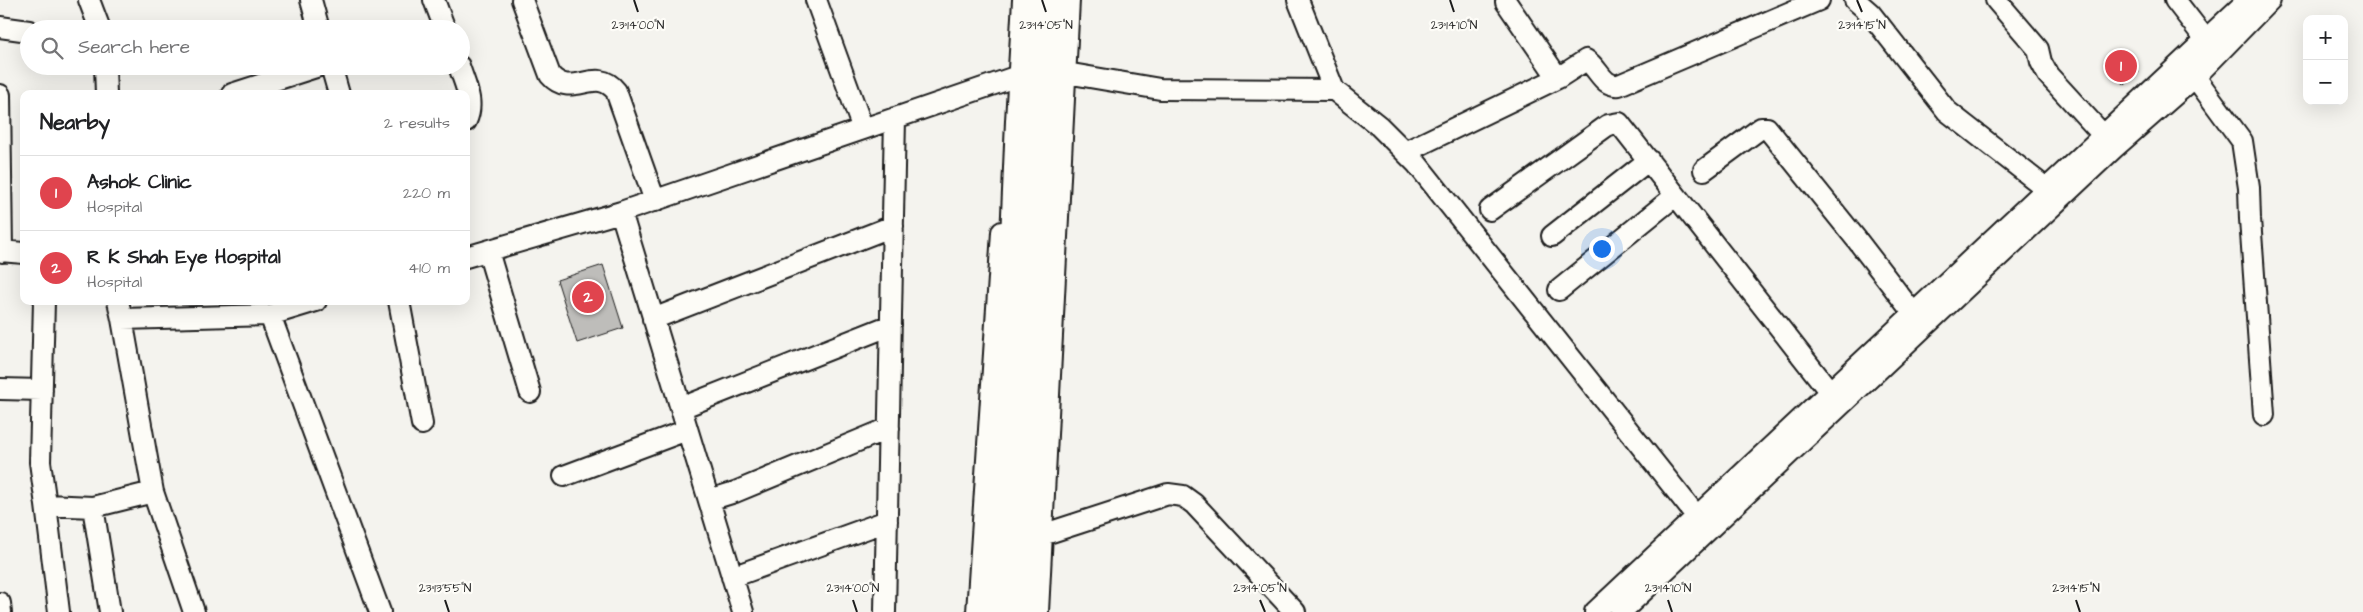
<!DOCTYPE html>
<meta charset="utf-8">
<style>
body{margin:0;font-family:"Architects Daughter",sans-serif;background:#f6f6f6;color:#202124}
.controls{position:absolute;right:15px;top:15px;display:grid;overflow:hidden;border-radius:10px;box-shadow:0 5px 20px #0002}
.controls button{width:45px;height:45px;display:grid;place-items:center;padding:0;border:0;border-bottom:1px solid #e0e0e0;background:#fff;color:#202124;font:25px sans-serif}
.you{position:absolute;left:1601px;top:248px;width:18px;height:18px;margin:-12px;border:4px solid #fff;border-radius:50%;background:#1a73e8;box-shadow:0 0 0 8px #1a73e833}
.badge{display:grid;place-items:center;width:32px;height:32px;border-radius:50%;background:#7c3aed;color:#fff;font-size:16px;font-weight:700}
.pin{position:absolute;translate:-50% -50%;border:2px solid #fff;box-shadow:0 1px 5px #0006}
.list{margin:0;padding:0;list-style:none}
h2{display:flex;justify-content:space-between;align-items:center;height:65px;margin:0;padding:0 20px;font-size:21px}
h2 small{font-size:16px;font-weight:400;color:#757577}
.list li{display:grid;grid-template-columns:32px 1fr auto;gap:15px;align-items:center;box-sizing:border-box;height:75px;padding:0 20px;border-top:1px solid #e0e0e0}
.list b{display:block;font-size:19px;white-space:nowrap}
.list p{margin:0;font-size:16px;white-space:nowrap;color:#757577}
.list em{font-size:16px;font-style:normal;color:#757577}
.icon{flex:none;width:28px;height:28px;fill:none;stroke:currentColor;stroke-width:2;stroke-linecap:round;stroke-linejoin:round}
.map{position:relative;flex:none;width:2363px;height:612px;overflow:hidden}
.search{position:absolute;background:#fff;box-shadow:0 5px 20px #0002;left:20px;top:20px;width:450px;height:55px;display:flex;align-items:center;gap:12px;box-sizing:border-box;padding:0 18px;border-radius:28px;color:#757577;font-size:19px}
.panel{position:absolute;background:#fff;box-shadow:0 5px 20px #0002;left:20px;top:90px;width:450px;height:215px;border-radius:10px}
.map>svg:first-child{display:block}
.building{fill:#bebdba;stroke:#1c1c1c}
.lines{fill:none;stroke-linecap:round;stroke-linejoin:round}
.minor-casing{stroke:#1c1c1c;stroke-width:24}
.major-casing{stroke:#1c1c1c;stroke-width:30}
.minor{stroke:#fdfcf7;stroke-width:20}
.major{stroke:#fdfcf7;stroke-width:26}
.ticks{fill:none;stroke:#1c1c1c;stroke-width:2}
.ticks-label{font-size:12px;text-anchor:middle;fill:#1c1c1c;stroke:#fdfcf7;stroke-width:4.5;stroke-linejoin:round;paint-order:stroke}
</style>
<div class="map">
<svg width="2363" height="612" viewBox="0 0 2363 612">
<rect width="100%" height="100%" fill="#f4f3ee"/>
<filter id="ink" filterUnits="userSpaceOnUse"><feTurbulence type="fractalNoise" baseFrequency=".02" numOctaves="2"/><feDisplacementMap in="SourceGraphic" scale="10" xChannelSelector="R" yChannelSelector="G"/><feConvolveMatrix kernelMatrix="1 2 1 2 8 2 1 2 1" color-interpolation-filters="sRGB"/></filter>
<g filter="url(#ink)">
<!-- building -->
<path class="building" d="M2119 49 2139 72 2125 85 2104 62Z
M603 265 623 328 577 343 557 280Z"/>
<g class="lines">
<defs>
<path id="minor" d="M89 0 100 29
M311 0 319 29
M434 0 445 29
M522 0 550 75C571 100 596 65 616 91L655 201
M816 0 863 129
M1298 0 1334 90
M1855 0 1870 13 1947 111 2047 189
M1996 0 2038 49 2041 62 2048 75 2103 135
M2175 0 2206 40
M1506 2 1558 78 1586 60C1599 68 1602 87 1619 85L1819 0
M0 27 29 31
M105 66 106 94
M331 66 339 94
M459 66C465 85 475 102 466 121
M1066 73 1160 89 1334 90 1379 126 1417 164 1698 518
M2195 77 2242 141 2249 188 2250 219 2264 415
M232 94 319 66
M0 95 2 252
M1405 152 1558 78
M1704 170 1761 128H1767L1857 240 1913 313
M1490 210 1608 125 1619 123 1830 392
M621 212 743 612
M1552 236 1649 160
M0 251 24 253
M488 251 530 392
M466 257 621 212 1012 78
M1559 290 1675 196
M44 301 40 462 46 505 93 507 153 492
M118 301 122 319 270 315 316 301
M399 301 422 424
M270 315 380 612
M122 319 153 492 194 612
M653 319 893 226
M0 389 42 390
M681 408 891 325
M564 476 687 430
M709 500 735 492 889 428
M46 505 59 612
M93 507 110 612
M1042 535 1168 494 1183 496 1194 504 1295 612
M732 577 887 521
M0 603 1 612
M885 612 895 118
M977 612 1002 232
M1038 612 1069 0
M1595 612 2248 0
M1621 612 2114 148 2195 77 2270 0"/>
<path id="major" d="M998 612 1019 121 1026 0
M1017 612 1043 121 1051 0"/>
</defs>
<!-- minor casing -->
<use href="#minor" class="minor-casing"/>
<!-- major casing -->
<use href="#major" class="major-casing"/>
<!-- minor -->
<use href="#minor" class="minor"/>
<!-- major -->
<use href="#major" class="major"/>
</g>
</g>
<!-- ticks -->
<path class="ticks" d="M634 0 638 12M1042 0 1046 12M1450 0 1454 12M1857 0 1862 12M445 600 449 612M853 600 857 612M1260 600 1265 612M1668 600 1672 612M2076 600 2080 612"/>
<g class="ticks-label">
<text x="638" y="29">23°14'00"N</text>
<text x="1046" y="29">23°14'05"N</text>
<text x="1454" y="29">23°14'10"N</text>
<text x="1862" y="29">23°14'15"N</text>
<text x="445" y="592">23°13'55"N</text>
<text x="853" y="592">23°14'00"N</text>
<text x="1260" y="592">23°14'05"N</text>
<text x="1668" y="592">23°14'10"N</text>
<text x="2076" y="592">23°14'15"N</text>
</g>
</svg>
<div class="controls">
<button>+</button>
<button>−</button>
</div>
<div class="you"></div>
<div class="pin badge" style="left:2121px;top:66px;background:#e0444e">1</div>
<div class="pin badge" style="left:588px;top:297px;background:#e0444e">2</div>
<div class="search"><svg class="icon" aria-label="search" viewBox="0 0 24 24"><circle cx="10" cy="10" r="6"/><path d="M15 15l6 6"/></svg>Search here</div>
<section class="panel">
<h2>Nearby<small>2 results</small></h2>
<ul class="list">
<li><span class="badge" style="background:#e0444e">1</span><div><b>Ashok Clinic</b><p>Hospital</p></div><em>220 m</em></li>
<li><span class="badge" style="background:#e0444e">2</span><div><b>R K Shah Eye Hospital</b><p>Hospital</p></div><em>410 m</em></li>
</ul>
</section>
</div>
